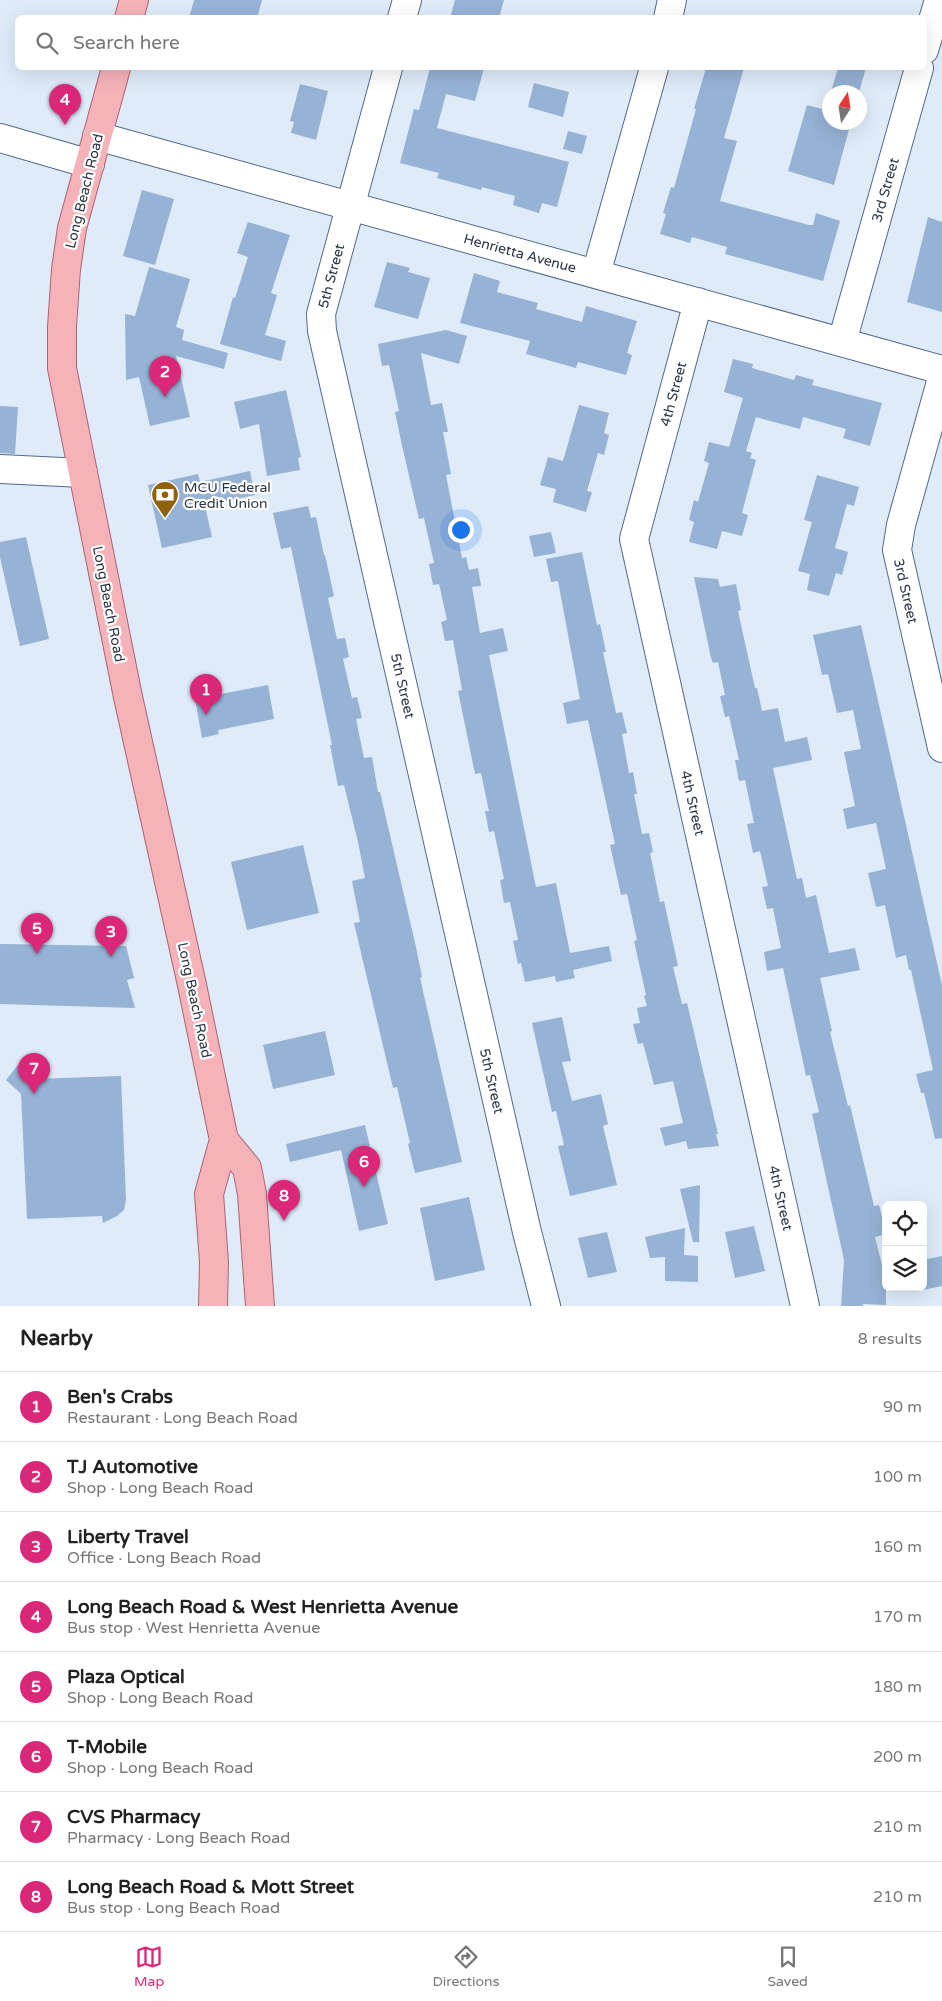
<!DOCTYPE html>
<meta charset="utf-8">
<style>
body{margin:0;font-family:"Varela Round",sans-serif;background:#f6f6f6;color:#222}
.controls{position:absolute;right:15px;bottom:15px;display:grid;overflow:hidden;border-radius:8px;box-shadow:0 5px 20px #0002}
.controls button{width:45px;height:45px;display:grid;place-items:center;padding:0;border:0;border-bottom:1px solid #e0e0e0;background:#fff;color:#222;font:25px sans-serif}
.compass{position:absolute;left:822px;top:85px;width:45px;height:45px;border-radius:50%;background:#fff;box-shadow:0 5px 20px #0002;rotate:12deg}
.you{position:absolute;left:460px;top:529px;width:18px;height:18px;margin:-12px;border:4px solid #fff;border-radius:50%;background:#1a73e8;box-shadow:0 0 0 8px #1a73e833}
.badge{display:grid;place-items:center;width:32px;height:32px;border-radius:50%;background:#db2777;color:#fff;font-size:16px;font-weight:700}
.pin{position:absolute;translate:-50% -41px;filter:drop-shadow(0 1px 2px #0008)}
.pin::after{content:'';position:absolute;top:26px;width:18px;height:15px;background:inherit;clip-path:polygon(0 0,100% 0,50% 100%)}
.list{margin:0;padding:0;list-style:none}
h2{display:flex;justify-content:space-between;align-items:center;height:65px;margin:0;padding:0 20px;font-size:21px}
h2 small{font-size:16px;font-weight:400;color:#767676}
.list li{display:grid;grid-template-columns:32px 1fr auto;gap:15px;align-items:center;box-sizing:border-box;height:70px;padding:0 20px;border-top:1px solid #e0e0e0}
.list b{display:block;font-size:19px;white-space:nowrap}
.list p{margin:0;font-size:16px;white-space:nowrap;color:#767676}
.list em{font-size:16px;font-style:normal;color:#767676}
.icon{flex:none;width:28px;height:28px;fill:none;stroke:currentColor;stroke-width:2;stroke-linecap:round;stroke-linejoin:round}
.map{position:relative;flex:none;width:942px;height:1306px;overflow:hidden}
.search{position:absolute;background:#fff;box-shadow:0 5px 20px #0002;left:15px;right:15px;top:15px;height:55px;display:flex;align-items:center;gap:12px;box-sizing:border-box;padding:0 18px;border-radius:8px;color:#767676;font-size:19px}
.sheet{height:625px;background:#fff}
nav{display:flex;justify-content:space-around;align-items:center;box-sizing:border-box;height:70px;border-top:1px solid #e0e0e0;background:#fff;font-size:14px;color:#767676}
nav a{display:grid;justify-items:center;gap:2px}
nav .on{color:#db2777}
.map>svg:first-child{display:block}
.building{fill:#96b2d5}
.lines{fill:none;stroke-linecap:round;stroke-linejoin:round}
.minor-casing{stroke:#506a8a;stroke-width:30}
.major-casing{stroke:#aa6471;stroke-width:30}
.minor{stroke:#fff;stroke-width:28}
.major{stroke:#f5b2b9;stroke-width:28}
.labels{text-anchor:middle;stroke-width:4.5;stroke-linejoin:round;paint-order:stroke}
.street-label{font-size:14px;fill:#293443;stroke:#fff}
.poi-label{font-size:14px;fill:#293443;stroke:#fff;text-anchor:start}
</style>
<div class="map">
<svg width="942" height="1306" viewBox="0 0 942 1306">
<rect width="100%" height="100%" fill="#dfebf9"/>
<!-- building -->
<path class="building" d="M194 0H262L257 18H189Z
M455 0H504L499 18H450Z
M430 68H484L475 101 446 94 437 128 569 162 557 207 542 203 539 213 513 205 515 196 482 187 481 190 437 178 439 173 400 163 414 109 419 110Z
M706 68H744L724 138 737 141 720 201 809 225H813L816 213 840 221 823 281 725 254 727 247 692 237 690 243 660 234 666 214 663 213 671 187 674 188 696 109H694Z
M838 68H866L859 92H831Z
M534 83 569 92 563 117 528 107Z
M300 84 328 91 316 140 291 133 294 122 290 121Z
M830 97V122H851L834 185 788 171 807 105 826 110Z
M568 131 587 136 582 154 563 149Z
M142 190 174 199 155 265 123 256Z
M928 217 942 222V312L907 302Z
M248 222 290 235 271 293 277 295 265 335 286 341 281 361 220 344 233 297 235 298 248 257 237 253Z
M387 262 410 268 408 272 430 278 418 319 374 307Z
M149 267 190 279 176 327 184 330 182 340 228 353 224 369 176 356 190 417 150 426 139 377 126 380 125 314 135 316Z
M474 273 500 281 497 292 538 303 536 309 582 322 586 306 637 321 627 353 632 355 626 375 578 362 576 368 526 354 530 341 460 323Z
M446 330 467 336 459 364 421 353 431 405 442 403 448 432H443L451 474 446 475 462 558 466 557 469 570 478 568 481 586 472 587 480 633 503 628 508 651 489 655 536 887 556 883 570 953 609 946 612 961 573 970 575 978 556 982 555 976 525 982 521 963 518 964 513 941 518 940 510 902 504 903 500 880 504 879 494 831 489 832 485 811H489L481 773 475 774 458 691 462 690 453 640 445 641 441 622 447 620 439 584 433 585 429 564 434 563 424 518 419 519 401 441 395 412 399 411 389 365 382 366 378 344Z
M733 359 753 364 752 368 794 380 796 375 814 380 812 385 882 403 870 446 843 438 846 429 803 417 800 429 756 417 746 451 752 453 750 458 756 460 742 513 748 515 742 536 722 531 717 549 689 542 694 522 689 520 694 500 698 502 709 463 704 461 709 442 729 447 743 398 724 392Z
M286 390 301 457 298 458 300 470 267 476 259 424 240 429 234 402Z
M579 405 609 413 604 433 609 435 604 455 598 453 587 491 592 492 586 512 553 502 556 489 540 485 548 457 563 461Z
M0 406 18 407 15 454 0 453Z
M250 471 255 495 205 506 212 537 162 548 148 485 198 474 200 482Z
M817 475 859 487 854 506 847 504 835 548 848 552 842 575 836 573 829 596 807 590 810 574 798 571 812 522 804 520Z
M308 506 311 518 316 517 324 555H325L334 596 328 598 337 639 345 638 349 657 343 659 352 698 357 697 362 718 356 719 364 758 372 757 378 792H380L416 947 422 977 420 978 462 1162 415 1173 408 1144 410 1143 397 1087 393 1088 354 923 360 922 352 881 365 878 358 842 344 785 338 786 330 745H332L291 547 281 549 273 513Z
M551 532 556 553 534 557 529 536Z
M26 537 49 639 20 646 0 557V542Z
M582 552 597 625 600 624 606 652H603L616 713 622 712 627 733 622 734 629 773 633 772 637 794H634L642 834 649 833 653 852 650 853 660 902 664 901 678 966 673 967 682 1004 687 1003 718 1134H716L719 1146 688 1149 686 1141 665 1146 660 1128 683 1123 673 1081 654 1085 643 1043 638 1044 633 1024 640 1023 637 1008 647 1006 644 996 646 995 634 941 637 940 627 894 621 895 610 845 615 844 588 720 567 724 563 703 580 699 558 581 551 582 546 559Z
M694 577 718 579 720 587 736 584 741 610 738 611 755 688H757L762 711 778 708 785 742 807 737 812 760 773 768 797 879 802 878 806 898 816 895 829 953 855 948 860 970 820 978 832 1031 830 1032 848 1106 850 1105 874 1206 879 1205 886 1233V1234L875 1237 886 1281V1305L863 1304V1306H841L844 1260 812 1114 819 1112 810 1075 806 1076 783 968 767 971 764 952 781 948 773 908 767 909 762 887 768 886 760 851 753 853 747 824 754 823 745 780 739 781 735 760H739L729 716 725 717 720 696 725 695 718 662 713 663 711 658Z
M861 625 942 985V1138L935 1139 924 1093H921L916 1074 933 1070 911 970H909L906 955 896 958 885 905 876 907 868 873 886 869 876 823 847 829 843 809 855 806 844 752 861 749 853 710 837 713 828 674 822 675 813 635Z
M268 685 274 719 218 730 219 734 202 738 195 699Z
M303 845 319 913 247 930 231 862Z
M0 944 126 946 134 978 127 980 135 1008 0 1004Z
M562 1017 571 1061 562 1062 572 1101 601 1094 608 1124 603 1126 617 1185 570 1196 558 1146 564 1145 556 1111 552 1112 532 1023Z
M325 1031 335 1075 273 1089 263 1045Z
M18 1065 34 1079 121 1076 126 1200 124 1210 117 1216 103 1223 102 1216 27 1219 21 1094 6 1080Z
M365 1125 388 1224 359 1231 341 1150 290 1162 286 1144Z
M700 1185 699 1242H693L680 1189Z
M469 1197 485 1270 435 1281 420 1208Z
M754 1226 765 1271 735 1278 725 1232Z
M685 1228 684 1255 698 1256V1282L665 1281V1257L650 1258 645 1237Z
M607 1232 617 1272 588 1278 578 1238Z
M942 1256V1286L923 1290V1260Z"/>
<g class="lines">
<defs>
<path id="minor" d="M402 18 407 0
M668 18 672 0
M924 50 939 0
M388 68 321 314 322 331 527 1232 546 1306
M97 136 942 370
M0 138 90 164
M596 274 654 68
M698 302 634 539 805 1306
M842 342 919 68
M942 378 901 525 897 550 942 748
M0 469 83 473"/>
<path id="major" d="M129 18 134 0
M116 68 72 228 66 269 62 327V368L128 697 192 985 224 1140 209 1194 214 1262 213 1306
M224 1140 247 1168 252 1194 260 1306"/>
</defs>
<!-- minor casing -->
<use href="#minor" class="minor-casing"/>
<!-- major casing -->
<use href="#major" class="major-casing"/>
<!-- minor -->
<use href="#minor" class="minor"/>
<!-- major -->
<use href="#major" class="major"/>
</g>
<!-- icons -->
<defs>
<symbol id="bank-pin" viewBox="-11 -11 22 30"><path d="M0 17L-7.5 6A9.5 9.5 0 1 1 7.5 6Z" fill="#91620e" stroke="#fff"/><path d="M-6-4H6V4H-6ZM0-2.3a2.3 2.3 0 1 0 0 4.6a2.3 2.3 0 1 0 0-4.6Z" fill="#fff"/></symbol>
</defs>
<g fill-rule="evenodd">
<use href="#bank-pin" x="149" y="479" width="32" height="43"/>
</g>
<g class="labels">
<!-- street labels -->
<g class="street-label">
<text transform="translate(885 190) rotate(-74)" y="5">3rd Street</text>
<text transform="translate(84 191) rotate(-76)" y="5">Long Beach Road</text>
<text transform="translate(520 253) rotate(15)" y="5">Henrietta Avenue</text>
<text transform="translate(331 276) rotate(-75)" y="5">5th Street</text>
<text transform="translate(673 394) rotate(-75)" y="5">4th Street</text>
<text transform="translate(906 591) rotate(77)" y="5">3rd Street</text>
<text transform="translate(109 604) rotate(79)" y="5">Long Beach Road</text>
<text transform="translate(403 686) rotate(77)" y="5">5th Street</text>
<text transform="translate(693 803) rotate(77)" y="5">4th Street</text>
<text transform="translate(195 1000) rotate(78)" y="5">Long Beach Road</text>
<text transform="translate(492 1081) rotate(77)" y="5">5th Street</text>
<text transform="translate(781 1198) rotate(77)" y="5">4th Street</text>
</g>
<!-- poi labels -->
<g class="poi-label">
<text x="184" y="492">MCU Federal<tspan x="184" dy="16">Credit Union</tspan></text>
</g>
</g>
</svg>
<div class="controls">
<button><svg class="icon" aria-label="locate" viewBox="0 0 24 24"><circle cx="12" cy="12" r="6"/><path d="M12 2v4M12 18v4M2 12h4M18 12h4"/></svg></button>
<button><svg class="icon" aria-label="layers" viewBox="0 0 24 24"><path d="M12 4l9 5-9 5-9-5zM3 14l9 5 9-5"/></svg></button>
</div>
<svg class="compass" viewBox="-18 -18 36 36"><path d="M0-13l5 13h-10z" fill="#e53935"/><path d="M0 13l5-13h-10z" fill="#767676"/></svg>
<div class="you"></div>
<div class="pin badge" style="left:206px;top:715px">1</div>
<div class="pin badge" style="left:165px;top:397px">2</div>
<div class="pin badge" style="left:111px;top:957px">3</div>
<div class="pin badge" style="left:65px;top:125px">4</div>
<div class="pin badge" style="left:37px;top:954px">5</div>
<div class="pin badge" style="left:364px;top:1187px">6</div>
<div class="pin badge" style="left:34px;top:1094px">7</div>
<div class="pin badge" style="left:284px;top:1221px">8</div>
<div class="search"><svg class="icon" aria-label="search" viewBox="0 0 24 24"><circle cx="10" cy="10" r="6"/><path d="M15 15l6 6"/></svg>Search here</div>
</div>
<section class="sheet">
<h2>Nearby<small>8 results</small></h2>
<ul class="list">
<li><span class="badge">1</span><div><b>Ben's Crabs</b><p>Restaurant · Long Beach Road</p></div><em>90 m</em></li>
<li><span class="badge">2</span><div><b>TJ Automotive</b><p>Shop · Long Beach Road</p></div><em>100 m</em></li>
<li><span class="badge">3</span><div><b>Liberty Travel</b><p>Office · Long Beach Road</p></div><em>160 m</em></li>
<li><span class="badge">4</span><div><b>Long Beach Road &amp; West Henrietta Avenue</b><p>Bus stop · West Henrietta Avenue</p></div><em>170 m</em></li>
<li><span class="badge">5</span><div><b>Plaza Optical</b><p>Shop · Long Beach Road</p></div><em>180 m</em></li>
<li><span class="badge">6</span><div><b>T-Mobile</b><p>Shop · Long Beach Road</p></div><em>200 m</em></li>
<li><span class="badge">7</span><div><b>CVS Pharmacy</b><p>Pharmacy · Long Beach Road</p></div><em>210 m</em></li>
<li><span class="badge">8</span><div><b>Long Beach Road &amp; Mott Street</b><p>Bus stop · Long Beach Road</p></div><em>210 m</em></li>
</ul>
</section>
<nav>
<a class="on"><svg class="icon" aria-label="map" viewBox="0 0 24 24"><path d="M3 6l6-2 6 2 6-2v14l-6 2-6-2-6 2zM9 4v14M15 6v14"/></svg>Map</a>
<a><svg class="icon" aria-label="directions" viewBox="0 0 24 24"><path d="M12 3l9 9-9 9-9-9zM9 14v-3h6M13 9l2 2-2 2"/></svg>Directions</a>
<a><svg class="icon" aria-label="saved" viewBox="0 0 24 24"><path d="M7 4h10v16l-5-4-5 4z"/></svg>Saved</a>
</nav>
